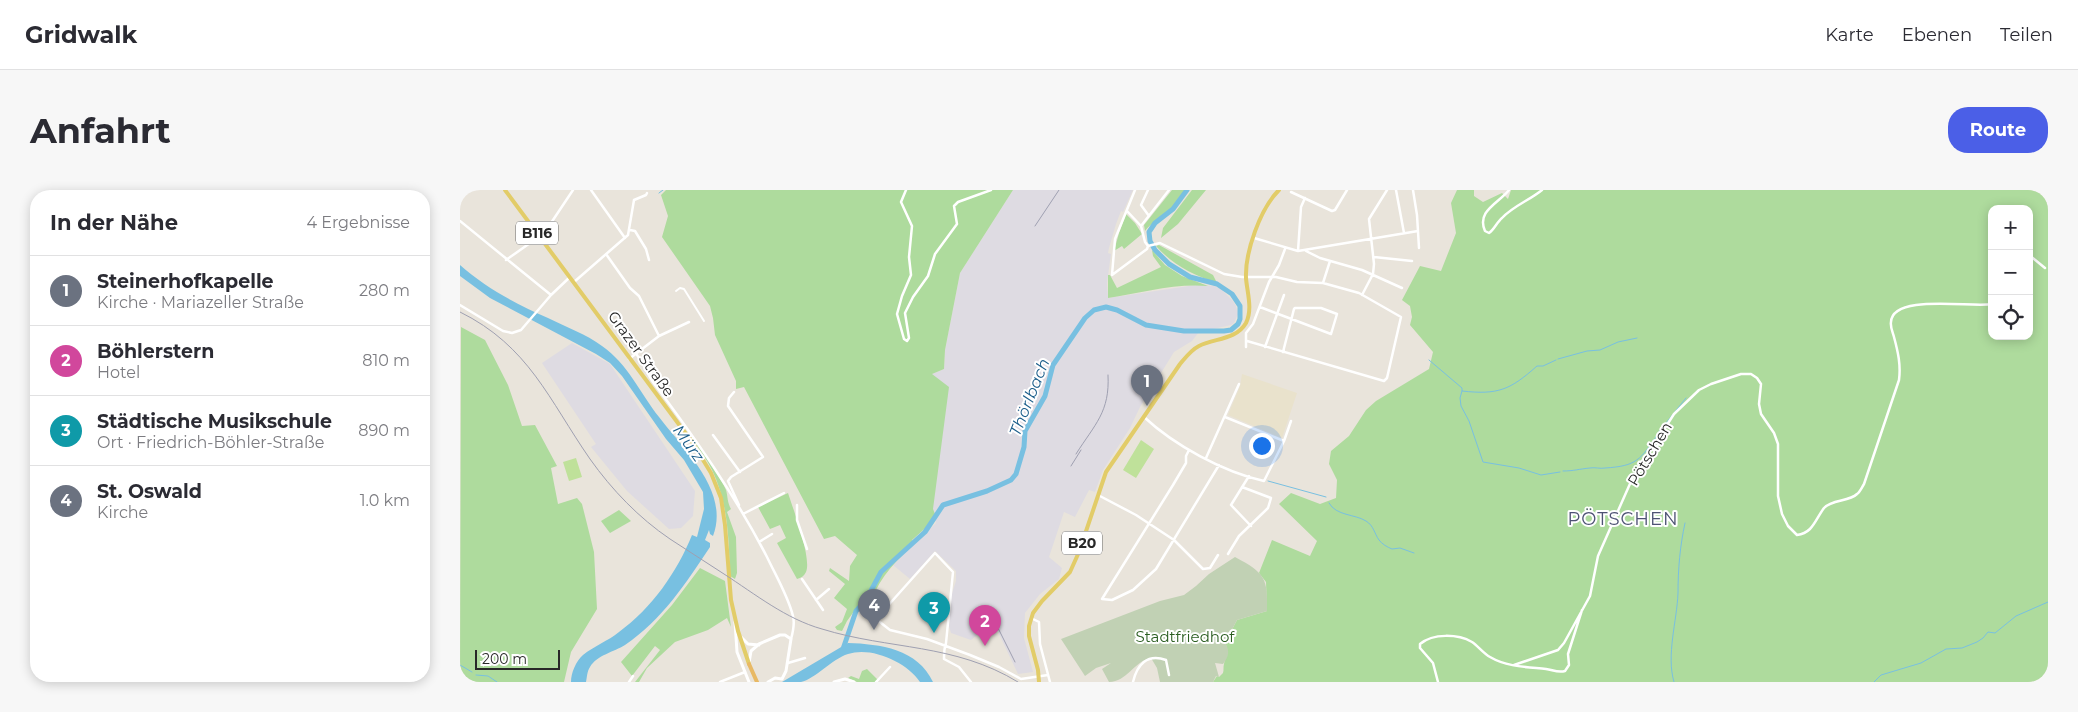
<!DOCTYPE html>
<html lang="de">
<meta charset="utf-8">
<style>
body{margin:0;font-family:Montserrat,sans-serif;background:#f7f7f7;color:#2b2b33}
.controls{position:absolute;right:15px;top:15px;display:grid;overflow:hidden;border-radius:10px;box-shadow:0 2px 12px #0003}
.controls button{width:45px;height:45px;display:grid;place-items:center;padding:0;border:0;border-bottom:1px solid #e1e1e2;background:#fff;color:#2b2b33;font:25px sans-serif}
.scale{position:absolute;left:15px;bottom:12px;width:85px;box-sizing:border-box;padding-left:5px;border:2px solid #282828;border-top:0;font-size:14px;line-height:18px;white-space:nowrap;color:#282828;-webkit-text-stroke:4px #fff;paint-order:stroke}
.you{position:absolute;left:801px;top:255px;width:18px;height:18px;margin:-12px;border:4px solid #fff;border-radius:50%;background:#1a73e8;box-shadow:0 0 0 8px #1a73e833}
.badge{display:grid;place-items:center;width:32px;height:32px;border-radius:50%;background:#4b5fe7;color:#fff;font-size:16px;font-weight:700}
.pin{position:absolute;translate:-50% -41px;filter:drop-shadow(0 1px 2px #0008)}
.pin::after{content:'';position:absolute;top:26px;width:18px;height:15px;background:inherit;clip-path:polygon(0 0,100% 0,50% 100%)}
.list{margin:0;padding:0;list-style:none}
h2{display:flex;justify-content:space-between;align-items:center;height:65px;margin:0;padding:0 20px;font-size:21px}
h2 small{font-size:16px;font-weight:400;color:#7c7c81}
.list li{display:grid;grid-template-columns:32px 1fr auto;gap:15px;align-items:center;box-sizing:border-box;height:70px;padding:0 20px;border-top:1px solid #e1e1e2}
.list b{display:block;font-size:19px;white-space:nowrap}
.list p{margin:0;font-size:16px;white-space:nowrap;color:#7c7c81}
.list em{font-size:16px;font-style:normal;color:#7c7c81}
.icon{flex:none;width:28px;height:28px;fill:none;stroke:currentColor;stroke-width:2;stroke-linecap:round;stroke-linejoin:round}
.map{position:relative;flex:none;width:1588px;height:492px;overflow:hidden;border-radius:20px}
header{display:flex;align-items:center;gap:30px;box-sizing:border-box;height:70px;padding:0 25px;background:#fff;border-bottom:1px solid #e1e1e2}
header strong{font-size:24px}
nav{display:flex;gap:28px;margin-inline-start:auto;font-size:18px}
.intro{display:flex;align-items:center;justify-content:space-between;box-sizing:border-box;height:120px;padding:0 30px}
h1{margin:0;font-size:35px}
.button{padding:12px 22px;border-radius:20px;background:#4b5fe7;color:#fff;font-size:18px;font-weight:700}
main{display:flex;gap:30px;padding:0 30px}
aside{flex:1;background:#fff;border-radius:20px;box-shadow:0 2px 12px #0003}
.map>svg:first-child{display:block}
.industrial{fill:#dedbe2}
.education{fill:#e9e2cc}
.green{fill:#aedb9d;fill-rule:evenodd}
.cemetery{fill:#c1d1b4}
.pitch{fill:#bfe19a}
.water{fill:#78c0e1}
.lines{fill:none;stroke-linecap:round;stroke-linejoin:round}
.stream{stroke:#78c0e1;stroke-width:1}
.river{stroke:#78c0e1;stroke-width:5}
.pedestrian{stroke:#fff;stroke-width:2}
.minor{stroke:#fff;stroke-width:2.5}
.tertiary{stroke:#fff;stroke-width:3}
.primary{stroke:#e2cc68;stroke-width:4}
.trunk{stroke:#e8b965;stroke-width:4}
.rail{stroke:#9fa0b1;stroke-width:1}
.labels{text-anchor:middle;stroke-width:4;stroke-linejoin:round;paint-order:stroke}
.shield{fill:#fff;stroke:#686868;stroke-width:1}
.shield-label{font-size:14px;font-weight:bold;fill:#282828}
.street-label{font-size:15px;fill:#282828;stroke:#fff}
.park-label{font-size:15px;fill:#2a5d20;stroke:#fff}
.water-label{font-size:16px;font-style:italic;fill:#1a5d8a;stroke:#fff}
.quarter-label{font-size:18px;letter-spacing:1px;fill:#4e5274;stroke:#fff}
</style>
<header>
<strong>Gridwalk</strong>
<nav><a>Karte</a><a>Ebenen</a><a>Teilen</a></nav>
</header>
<div class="intro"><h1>Anfahrt</h1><a class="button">Route</a></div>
<main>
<aside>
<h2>In der Nähe<small>4 Ergebnisse</small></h2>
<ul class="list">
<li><span class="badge" style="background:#6b7280">1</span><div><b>Steinerhofkapelle</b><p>Kirche · Mariazeller Straße</p></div><em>280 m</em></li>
<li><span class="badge" style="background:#d1479c">2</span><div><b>Böhlerstern</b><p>Hotel</p></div><em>810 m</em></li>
<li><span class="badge" style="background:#0f9aa8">3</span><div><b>Städtische Musikschule</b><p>Ort · Friedrich-Böhler-Straße</p></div><em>890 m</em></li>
<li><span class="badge" style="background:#6b7280">4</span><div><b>St. Oswald</b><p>Kirche</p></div><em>1.0 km</em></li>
</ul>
</aside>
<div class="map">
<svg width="1588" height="492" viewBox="0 0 1588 492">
<rect width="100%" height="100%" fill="#e9e4db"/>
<!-- industrial -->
<path class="industrial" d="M553 0H673L663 22 661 21 656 34 649 58 648 63 651 64 647 93 648 108 736 95 754 96 761 99 773 111 776 116 778 124 774 133 771 135 739 142 732 151 714 162 680 217 670 238 643 280 635 302 629 300 615 327 604 322 589 367 602 378 599 389 580 404 565 423 564 448 573 482 558 484 538 442 533 437H527L511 450 491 443 489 436 491 406 496 391V381L475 361 450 389 433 375 476 333 473 320 472 184 484 179 485 160 500 83Z
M112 153 150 174 235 301 233 326 221 338 209 339 167 301 131 257 136 254 82 173Z"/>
<!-- education -->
<path class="education" d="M782 184 837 203 822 248 768 225 780 196Z"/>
<!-- green -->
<path class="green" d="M206 0H553L500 83 485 160 484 179 472 184 489 197 473 319 475 324 470 334 452 350 454 353C437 371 421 385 412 409L405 406 387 431 382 441 377 440 375 437 382 432 387 419 374 408 385 394 369 381 370 378 389 391 390 376 397 365 375 346 364 349 284 197 276 199V191L255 145 253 128 250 116 202 47 208 26 201 5Z
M712 0H725C719 9 713 18 704 25 697 31 691 33 685 41L684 35Z
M732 0H746L718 34 701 48 703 38Z
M997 0H1014V6L1023 12 1042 3 1048 9 1051 0H1588V492H753L757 486 759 487 763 483C764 480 763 477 764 474 765 466 770 462 765 453L777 430 807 421 806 392 799 383 812 350 850 366 857 351 819 314 831 303 860 314 876 308 877 290 869 274 871 261 889 246 906 220 916 211 969 179 973 162 950 135 952 127 950 116 942 110 960 76 981 81 996 43 991 13ZM1532 19H1569V146H1532Z
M666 24 675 33 682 44 664 59 662 56 654 61 659 43Z
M699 55 753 85 757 93C733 85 713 75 696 56Z
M692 60 705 75 722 86 748 96C715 93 680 103 648 108V85H650L657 98 701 77 693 66Z
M1 137 25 150 48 195 62 236 75 235 97 276 91 278 98 314 117 308 122 314 134 362 137 419 111 462 104 492H0Z
M231 247C237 252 263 291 266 300 268 307 267 312 271 319L267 322 276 347 277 383 275 389 270 386C269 350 268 313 252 280 246 268 238 258 231 247Z
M328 303C333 319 352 368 346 382 344 386 341 388 337 389L317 353 326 348 320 335 310 339 298 317Z
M159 320 171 331 150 343 141 331Z
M240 378 265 391 271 437 267 428 248 440 215 452 187 478 179 492H175L200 460 195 456 172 486 161 472 212 415Z
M407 479 418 490 416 492H397L388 488 391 486 399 489 402 481Z"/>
<!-- cemetery -->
<path class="cemetery" d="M775 367C805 383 808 388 807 421L777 430 765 453C770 461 769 466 763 474L755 473 759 487 756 486 753 492H700L697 478 691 468C674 471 667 492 649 492L642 479 651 473 636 478 625 486 601 449 700 411 724 405 736 396 749 384Z"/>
<!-- pitch -->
<path class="pitch" d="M681 250 694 259 676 288 663 280Z
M116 268 122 287 109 291 103 272Z"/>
<!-- water -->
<path class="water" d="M0 75C26 98 56 114 88 128 106 137 126 144 142 156 168 174 180 203 199 227 224 260 270 301 253 346L250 344 249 340 245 350 250 353V357C226 393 202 430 165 455 154 462 137 465 130 477 127 481 127 488 126 492H111C111 483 116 471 123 465 134 456 148 451 159 442 192 418 217 382 232 345L237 347 244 319 243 302 224 270 206 249 162 186 150 173 136 164 30 108 0 86Z
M388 453C420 454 458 459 473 492H460C447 472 411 456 388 464 372 469 355 489 341 492 336 492 328 492 322 492Z"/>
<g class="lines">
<!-- stream -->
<path class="stream" d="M199 3 203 0
M1098 169 1127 161 1140 160 1158 152 1177 148
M969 170 1002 198V201C1038 205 1050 200 1077 176H1083L1096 170
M1002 201 1000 208 1001 216 1009 231 1023 272 1059 278 1081 285 1100 282
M1198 243 1226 208
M1103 281C1114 281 1119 279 1130 278 1135 277 1140 279 1145 278 1177 276 1180 270 1198 244
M808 291 866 307
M869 313C876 326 895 324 906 331 914 336 914 343 919 350 922 354 927 357 932 359L940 358 954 363
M0 475 12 482
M16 485 28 486 37 492
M1214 492C1206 465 1217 431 1218 403 1218 379 1220 356 1225 333
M1414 492 1421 485 1461 473 1486 459 1502 458 1517 452 1523 448 1528 442 1535 443 1556 426 1588 412"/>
<!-- river -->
<path class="river" d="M383 459 396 421 406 410 421 382 465 342 483 315 527 301 551 290 556 284 564 257 565 241 585 206 593 175 625 128 634 120 646 117 657 120 686 135 724 141H764L771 140 778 134 780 129V116L772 104 757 94 730 87 709 74 695 60 690 51 689 42 695 33 713 19 727 0"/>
<!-- pedestrian -->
<path class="pedestrian" d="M216 101 220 98 224 99 244 131"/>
<!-- minor -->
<path class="minor" d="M131 0 165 48
M446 0 441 12 452 36 449 67 451 85 442 106 437 124 444 149 447 151 449 148 445 123 453 107 468 86 475 64 497 34 494 16 498 12 531 0
M675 0 655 49 652 85 687 59 688 56
M688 0 681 15 689 26
M936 0 944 43
M953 0 957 25 959 58
M1049 0C1039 13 1016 21 1025 41L1029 43C1034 40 1037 32 1042 28 1053 16 1070 10 1082 0
M831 2 872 21 875 20 887 0
M667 21 681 36 685 52 688 56
M0 31 91 105
M681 36 709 0
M170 40 175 41 186 59 189 70
M81 48 113 0
M794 48 838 61 958 41
M688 56 700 53 764 84 782 87H816L837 92 863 93 899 103 941 127 927 188 924 191 787 151
M838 61 841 17 845 8
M846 61 860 68 902 80 942 98
M146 64 170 98 179 106 199 146
M1569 65 1585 78
M914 67 952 71
M46 70 80 46
M114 92 168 45 174 10 186 5 187 3
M863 93 870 71
M902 105 913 84 914 74 909 29 927 0
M0 115 43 141 52 143 61 140 91 105 110 87
M800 117C824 126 847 135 871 144L877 124 861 118H835L834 119 823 162
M786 157V143L793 134 809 92 819 75 825 59
M805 157 824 105
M176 164C179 166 189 186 193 192 235 248 275 305 307 367 316 386 328 406 333 426 335 434 333 442 331 449
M169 169 199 146 229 132
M274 202 269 208 268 216 303 267 271 287 268 291 279 315
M684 227C714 255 763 282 804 291L824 251 831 231
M765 227 824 251
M253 245 280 282
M729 260 726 266V273L713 295 642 409 652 410 673 400 696 379 759 275
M746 268 779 194
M789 286 771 315 791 336
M638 305 676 325 714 350 743 379 750 378 758 365
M337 315V330L347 359
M283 324 324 303
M299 352 312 344
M768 364 779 346 808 318 811 308 782 297
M342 389 363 420
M356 410 369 399
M571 428 579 432 580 454 590 492
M328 473 345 468
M1054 475 1098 460 1104 453 1130 406 1138 366 1173 287 1187 275 1195 261 1205 238 1214 224 1239 200 1251 194 1281 184H1291L1297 188 1301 194 1299 214 1301 224 1314 243 1318 254V306L1322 324 1328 336 1337 345C1353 343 1355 330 1364 318 1372 309 1389 312 1397 304 1400 302 1402 297 1404 294L1439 190C1441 175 1438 162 1434 147 1433 143 1430 137 1431 132 1432 103 1513 118 1532 114
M169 492 173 486
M260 492 285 482
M416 492 430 477
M511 492 499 477 484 469C484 463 484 458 486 453L493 382 475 363 416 429 430 440 467 449 510 465 539 477 561 489 588 485
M673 492C677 475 687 463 706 470L709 485
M978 492 973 473 960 458V454C973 443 998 444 1012 452 1018 456 1023 463 1030 467 1047 477 1067 477 1086 479 1093 480 1098 483 1105 481L1109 475 1108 464 1122 420"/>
<!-- tertiary -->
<path class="tertiary" d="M275 432 277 462 289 492
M281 447 288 454 299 455
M289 473 291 461 299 454 320 445H325L331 449 326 481 322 489
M308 492 315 488 322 489
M374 492 385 489 394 492"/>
<!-- primary -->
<path class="primary" d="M45 0 232 252 251 283 261 308 265 335 271 410 278 441 289 474
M579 492 578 480 569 446V436L573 423 582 411 610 382 619 362 646 282 720 174C726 167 731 160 739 156 755 148 776 150 786 133 793 119 787 102 786 88 785 62 800 19 819 0"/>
<!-- trunk -->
<path class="trunk" d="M289 474 297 492"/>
<!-- rail -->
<path class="rail" d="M575 36 599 0
M0 122C69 156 89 210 130 269 152 300 179 328 210 349 228 361 246 372 264 384 295 404 326 429 362 439 430 460 494 453 558 492
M616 264C635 234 650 222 648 185
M611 276 621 260
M531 424 555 472"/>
</g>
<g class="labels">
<!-- shield labels -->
<g class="shield">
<rect x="56" y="31.5" width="42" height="23" rx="4"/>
<rect x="602" y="341.5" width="40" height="23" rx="4"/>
</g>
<g class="shield-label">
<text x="77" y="48">B116</text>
<text x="622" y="358">B20</text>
</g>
<!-- street labels -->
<g class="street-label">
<text transform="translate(181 164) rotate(54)" y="5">Grazer Straße</text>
<text transform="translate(1190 264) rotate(-59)" y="5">Pötschen</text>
</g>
<!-- park labels -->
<g class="park-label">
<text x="725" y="452">Stadtfriedhof</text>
</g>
<!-- water labels -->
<g class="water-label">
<text transform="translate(569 207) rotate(-68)" y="6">Thörlbach</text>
<text transform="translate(229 253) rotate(54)" y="6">Mürz</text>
</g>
<!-- quarter labels -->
<g class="quarter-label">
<text x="1163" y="335">PÖTSCHEN</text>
</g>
</g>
</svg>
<div class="controls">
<button>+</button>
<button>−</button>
<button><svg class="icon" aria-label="locate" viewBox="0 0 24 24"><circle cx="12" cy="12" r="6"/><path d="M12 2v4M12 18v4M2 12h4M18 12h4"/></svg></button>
</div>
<div class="scale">200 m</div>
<div class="you"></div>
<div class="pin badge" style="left:687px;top:216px;background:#6b7280">1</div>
<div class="pin badge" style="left:525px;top:456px;background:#d1479c">2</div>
<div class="pin badge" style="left:474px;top:443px;background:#0f9aa8">3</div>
<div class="pin badge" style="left:414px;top:440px;background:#6b7280">4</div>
</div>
</main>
